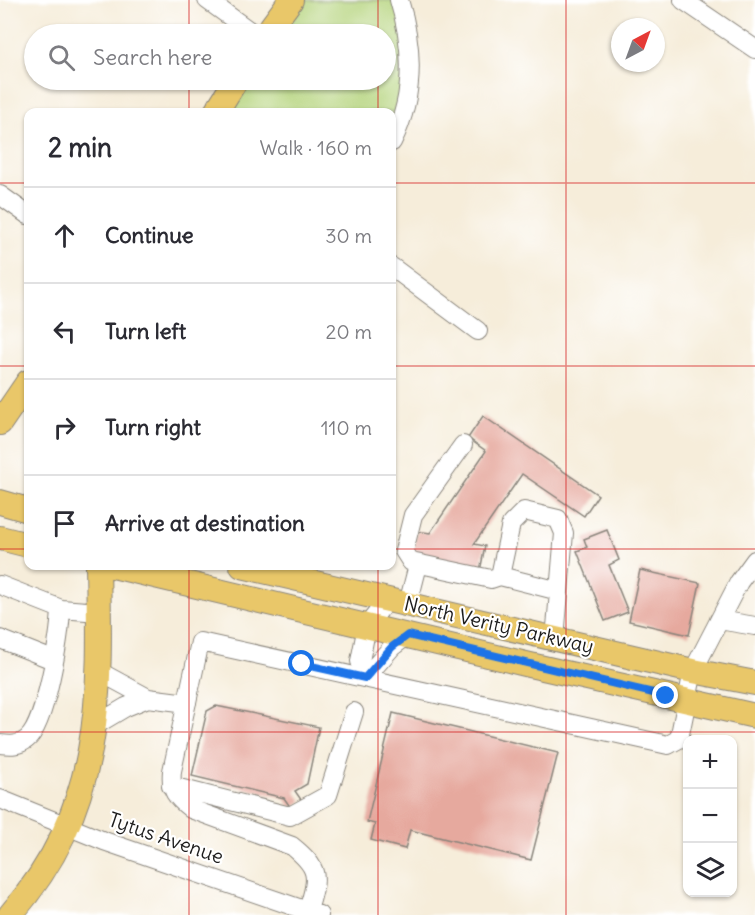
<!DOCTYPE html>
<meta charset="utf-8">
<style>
body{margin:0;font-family:Delius,sans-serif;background:#f2f2f3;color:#2b2b33}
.controls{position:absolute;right:18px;bottom:18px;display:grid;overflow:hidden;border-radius:12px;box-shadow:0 2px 4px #0004}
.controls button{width:54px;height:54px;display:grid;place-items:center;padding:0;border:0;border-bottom:2px solid #e1e1e2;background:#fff;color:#2b2b33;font:30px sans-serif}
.compass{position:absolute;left:611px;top:18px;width:54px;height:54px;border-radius:50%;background:#fff;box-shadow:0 2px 4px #0004;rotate:41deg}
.stop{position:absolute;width:18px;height:18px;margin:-14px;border:4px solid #1a73e8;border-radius:50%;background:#fff}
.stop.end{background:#1a73e8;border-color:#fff;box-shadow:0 2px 6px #0008}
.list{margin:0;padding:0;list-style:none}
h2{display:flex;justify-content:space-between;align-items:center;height:78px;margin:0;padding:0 24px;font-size:26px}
h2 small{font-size:20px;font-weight:400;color:#7c7c81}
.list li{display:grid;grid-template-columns:39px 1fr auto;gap:18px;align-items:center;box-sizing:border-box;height:96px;padding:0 24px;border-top:2px solid #e1e1e2}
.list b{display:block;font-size:22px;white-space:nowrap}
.list em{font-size:20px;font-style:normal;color:#7c7c81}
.icon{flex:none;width:33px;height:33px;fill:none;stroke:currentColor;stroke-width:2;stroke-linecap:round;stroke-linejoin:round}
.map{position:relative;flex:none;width:755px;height:915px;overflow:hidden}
.search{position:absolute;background:#fff;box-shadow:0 2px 4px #0004;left:24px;top:24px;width:372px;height:66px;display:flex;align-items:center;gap:15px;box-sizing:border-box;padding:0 21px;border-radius:33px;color:#7c7c81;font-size:22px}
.panel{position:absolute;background:#fff;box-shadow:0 2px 4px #0004;left:24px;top:108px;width:372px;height:462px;border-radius:12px}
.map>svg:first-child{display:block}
.green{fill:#b4d37a;stroke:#68784b;stroke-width:1.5}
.building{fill:#e6a99e}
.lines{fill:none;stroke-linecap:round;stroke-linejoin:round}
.minor-casing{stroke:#89847b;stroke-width:20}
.major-casing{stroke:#89847b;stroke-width:26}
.minor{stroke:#fff;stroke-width:18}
.major{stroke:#e9c769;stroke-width:24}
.route{stroke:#1a73e8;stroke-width:8}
.grid{fill:none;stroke:#d62828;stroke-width:1.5;stroke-opacity:0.55}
.labels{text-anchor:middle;stroke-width:4.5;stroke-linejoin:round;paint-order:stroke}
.street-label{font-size:20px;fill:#1c1c1c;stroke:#fff}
</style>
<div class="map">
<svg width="755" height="915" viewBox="0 0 755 915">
<rect width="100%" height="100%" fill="#fff"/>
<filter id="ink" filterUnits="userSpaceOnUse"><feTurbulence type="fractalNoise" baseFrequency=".0167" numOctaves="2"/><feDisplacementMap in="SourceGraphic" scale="12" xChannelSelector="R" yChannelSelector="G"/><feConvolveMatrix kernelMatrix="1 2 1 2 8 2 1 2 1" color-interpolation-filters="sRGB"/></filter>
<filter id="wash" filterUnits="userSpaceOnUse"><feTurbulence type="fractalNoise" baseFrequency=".008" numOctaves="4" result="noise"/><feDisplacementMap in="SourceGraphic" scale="24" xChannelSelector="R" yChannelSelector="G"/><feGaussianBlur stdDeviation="1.35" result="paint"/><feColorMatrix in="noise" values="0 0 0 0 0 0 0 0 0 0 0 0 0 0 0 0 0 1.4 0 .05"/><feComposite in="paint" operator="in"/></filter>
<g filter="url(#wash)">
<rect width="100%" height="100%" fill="#f6edda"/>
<!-- green -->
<path class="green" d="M291 0H399L411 50 392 142V112H216L236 80H386V34H266Z"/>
<g id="blocks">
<!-- building -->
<path class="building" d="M483 416 598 495 584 516 522 474 474 544 485 546 480 571 412 557 417 531 430 533 486 451 468 438Z
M607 530 619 560 609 565 628 612 605 621 577 551 587 547 584 539Z
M640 570 700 583 689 635 629 621Z
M216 706 319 727 307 784 295 791 302 801 291 808 284 798 192 776 207 711Z
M393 713 558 753 531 860 410 830 405 849 371 840 375 824 367 822Z"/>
</g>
</g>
<g filter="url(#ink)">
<use href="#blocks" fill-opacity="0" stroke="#89847b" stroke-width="1.5"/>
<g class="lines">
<defs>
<path id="minor" d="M207 0 254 34
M683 0 755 49
M392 142C415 96 414 48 399 0
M0 195 28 215
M392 267 478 331
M463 445 413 515 404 551 411 562 491 579 500 576 559 591
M500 576 511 524 524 511 558 519 564 533 555 639
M0 585 61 609 99 612
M408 604 418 565
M719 620 755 626
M0 639 53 660
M100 672 148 698 187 703
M365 678 360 661 367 626 388 599
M365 678 392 647 408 635
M94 726 126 707 148 698
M0 744C10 745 19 746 27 739 46 724 60 634 61 609
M171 786 290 816 328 795 354 712
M0 799 104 841 319 915
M308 911C317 878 322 870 292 846L191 809C176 797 170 791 172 771L200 642 668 745 679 739 693 671 739 582 755 560"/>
<path id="major" d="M266 34 291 0
M216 112 236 80
M0 423 28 382
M0 502 28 510
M0 538 28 545
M113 566 530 665 755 716
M242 566 693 671 755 683
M10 915C103 809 101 698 98 566"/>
</defs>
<!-- minor casing -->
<use href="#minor" class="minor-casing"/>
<!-- major casing -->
<use href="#major" class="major-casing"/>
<!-- minor -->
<use href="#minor" class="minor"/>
<!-- major -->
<use href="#major" class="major"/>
</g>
</g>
<g class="lines" filter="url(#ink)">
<!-- route -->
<path class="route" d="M302 664 365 678 392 647 408 635 666 696"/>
</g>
<!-- grid -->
<path class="grid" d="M189 0V34M378 0V34M566 0V915M189 80V112M378 80V112M0 183H28M392 183H755M0 366H28M392 366H755M0 549H28M392 549H755M189 566V915M378 566V915M0 732H755"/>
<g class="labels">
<!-- street labels -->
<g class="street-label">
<text transform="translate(499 625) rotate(13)" y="7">North Verity Parkway</text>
<text transform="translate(166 838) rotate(19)" y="7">Tytus Avenue</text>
</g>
</g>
</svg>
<div class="controls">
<button>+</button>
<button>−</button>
<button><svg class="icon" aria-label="layers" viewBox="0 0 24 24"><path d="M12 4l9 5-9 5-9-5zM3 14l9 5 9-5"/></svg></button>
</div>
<svg class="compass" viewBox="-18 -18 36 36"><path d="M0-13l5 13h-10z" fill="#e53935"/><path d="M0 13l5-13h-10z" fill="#7c7c81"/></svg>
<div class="stop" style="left:302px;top:664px"></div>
<div class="stop end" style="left:666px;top:696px"></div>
<div class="search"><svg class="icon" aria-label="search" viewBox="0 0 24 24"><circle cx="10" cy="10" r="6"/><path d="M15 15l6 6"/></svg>Search here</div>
<section class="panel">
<h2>2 min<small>Walk · 160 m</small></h2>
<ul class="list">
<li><svg class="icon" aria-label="ahead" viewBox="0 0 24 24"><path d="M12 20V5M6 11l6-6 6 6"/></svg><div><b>Continue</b></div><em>30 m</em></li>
<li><svg class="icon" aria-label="left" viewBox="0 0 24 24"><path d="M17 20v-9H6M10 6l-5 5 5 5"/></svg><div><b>Turn left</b></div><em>20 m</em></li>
<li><svg class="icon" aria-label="right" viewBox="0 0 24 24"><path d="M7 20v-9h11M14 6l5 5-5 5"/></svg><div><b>Turn right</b></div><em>110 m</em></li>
<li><svg class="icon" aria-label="arrive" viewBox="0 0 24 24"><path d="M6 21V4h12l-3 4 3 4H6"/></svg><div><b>Arrive at destination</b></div></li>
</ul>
</section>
</div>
